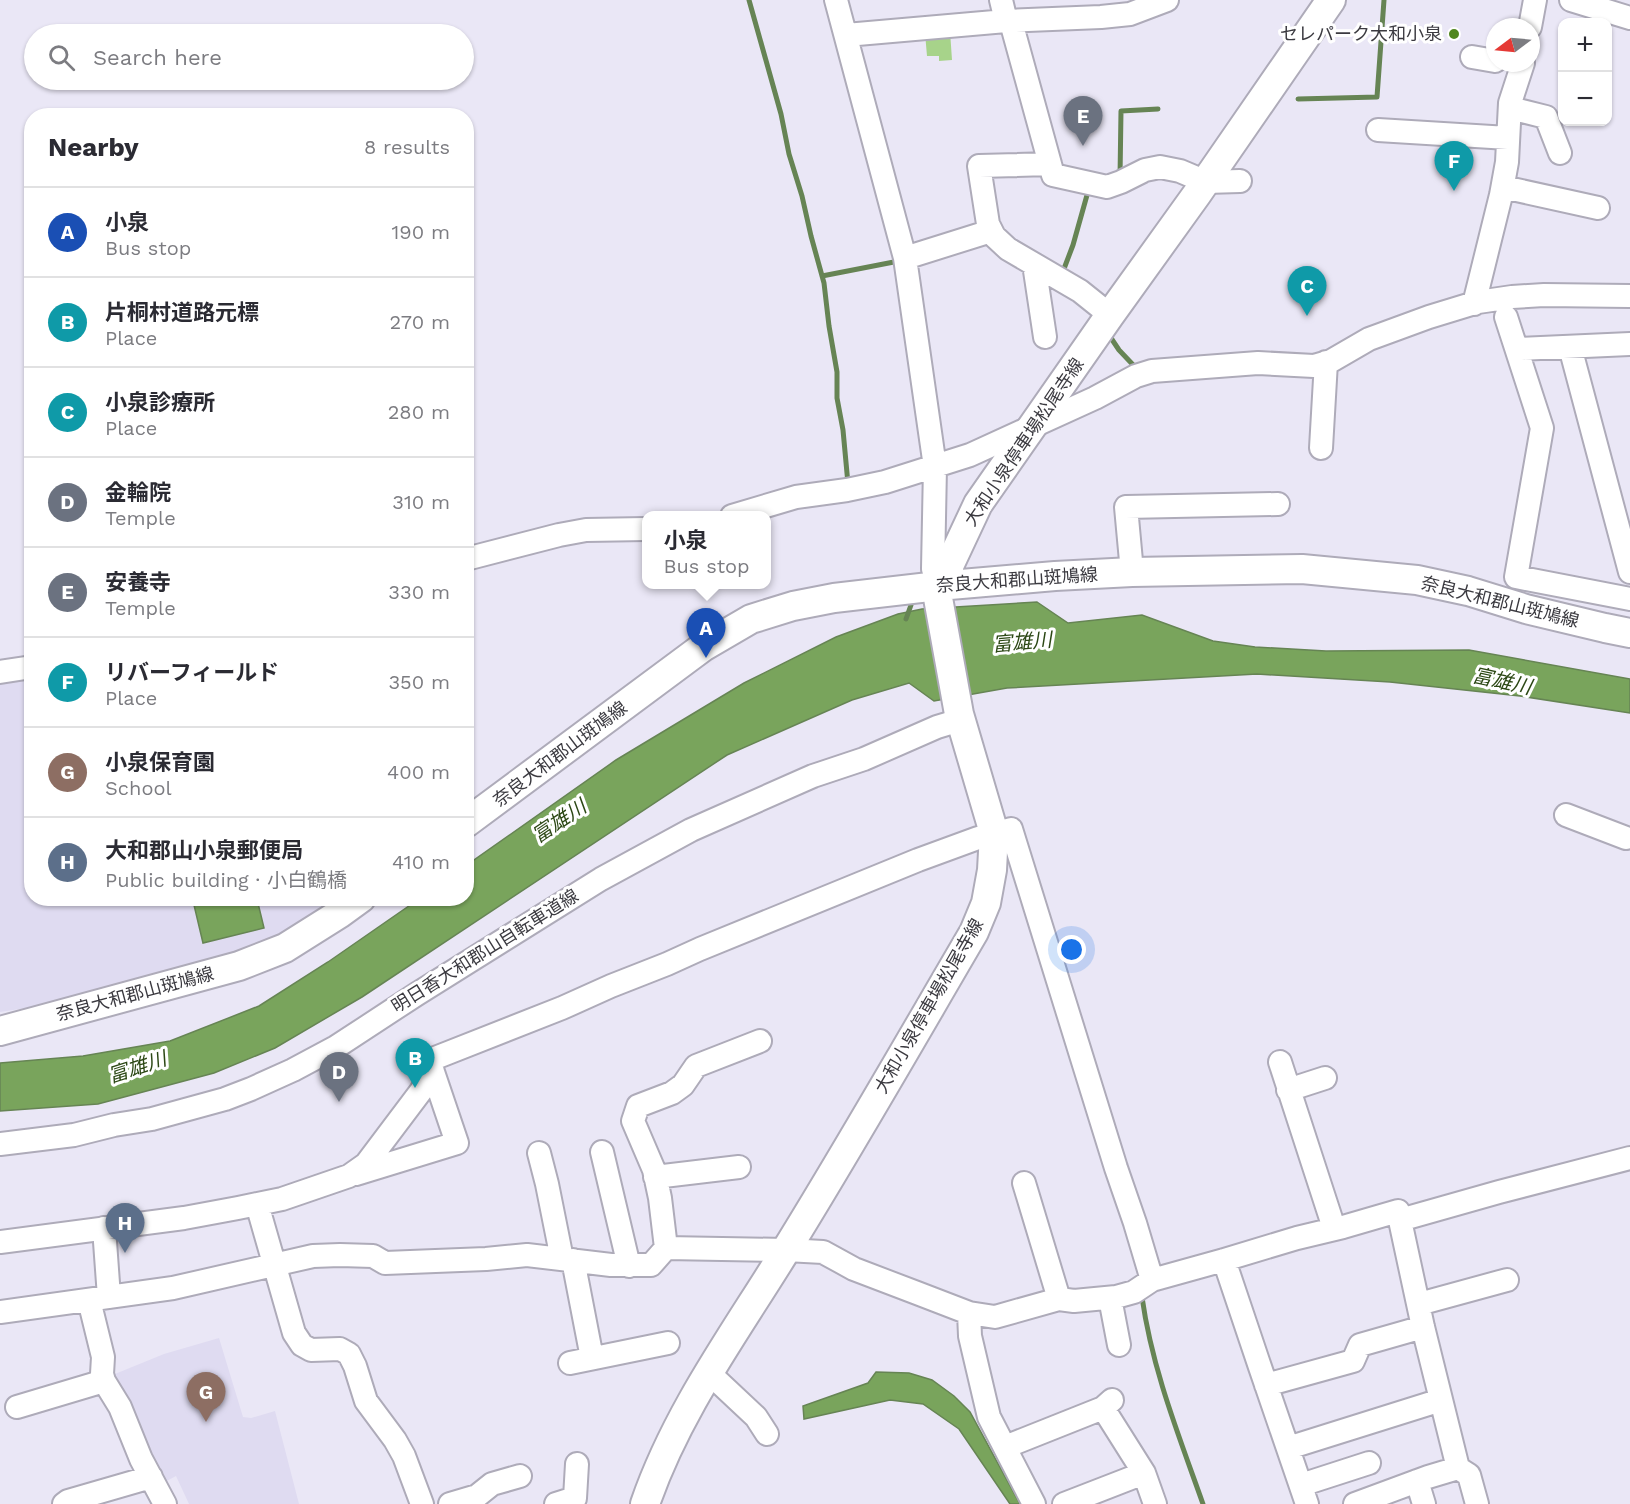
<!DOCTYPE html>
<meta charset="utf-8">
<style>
body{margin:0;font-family:"Work Sans","Noto Sans JP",sans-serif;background:#f2f2f3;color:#2b2b33}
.controls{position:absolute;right:18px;top:18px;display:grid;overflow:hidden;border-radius:12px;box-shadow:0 2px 4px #0004}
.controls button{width:54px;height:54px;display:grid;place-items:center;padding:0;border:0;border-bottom:2px solid #e1e1e2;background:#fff;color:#2b2b33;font:30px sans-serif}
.compass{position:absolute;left:1486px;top:18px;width:54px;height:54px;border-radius:50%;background:#fff;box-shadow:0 2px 4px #0004;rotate:254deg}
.you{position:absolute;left:1072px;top:950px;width:21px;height:21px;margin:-15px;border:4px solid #fff;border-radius:50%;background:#1a73e8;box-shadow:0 0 0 9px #1a73e833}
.badge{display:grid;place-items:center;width:39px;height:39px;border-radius:50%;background:#50861e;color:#fff;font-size:20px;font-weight:700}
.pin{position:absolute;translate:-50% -50px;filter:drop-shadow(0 2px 3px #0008)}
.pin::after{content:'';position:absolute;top:32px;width:21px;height:18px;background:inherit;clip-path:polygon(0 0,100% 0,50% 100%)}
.popup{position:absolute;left:642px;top:511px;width:129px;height:78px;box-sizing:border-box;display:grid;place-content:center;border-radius:12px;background:#fff;filter:drop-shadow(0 2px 4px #0005);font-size:20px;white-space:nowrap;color:#7c7c81}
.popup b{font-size:22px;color:#2b2b33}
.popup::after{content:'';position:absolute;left:50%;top:100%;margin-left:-12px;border:12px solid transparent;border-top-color:#fff}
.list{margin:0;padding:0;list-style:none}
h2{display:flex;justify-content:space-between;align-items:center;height:78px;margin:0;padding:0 24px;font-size:26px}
h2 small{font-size:20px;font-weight:400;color:#7c7c81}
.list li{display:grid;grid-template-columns:39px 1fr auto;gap:18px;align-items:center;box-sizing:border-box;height:90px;padding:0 24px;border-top:2px solid #e1e1e2}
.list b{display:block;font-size:22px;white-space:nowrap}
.list p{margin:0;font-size:20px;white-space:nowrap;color:#7c7c81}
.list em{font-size:20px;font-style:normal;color:#7c7c81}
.icon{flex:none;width:33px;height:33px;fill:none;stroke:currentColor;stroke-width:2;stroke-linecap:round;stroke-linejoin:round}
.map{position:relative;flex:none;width:1630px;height:1504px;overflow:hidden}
.search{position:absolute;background:#fff;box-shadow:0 2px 4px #0004;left:24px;top:24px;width:450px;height:66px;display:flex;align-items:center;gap:15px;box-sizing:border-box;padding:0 21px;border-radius:33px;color:#7c7c81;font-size:22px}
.panel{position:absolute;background:#fff;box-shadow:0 2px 4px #0004;left:24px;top:108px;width:450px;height:798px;border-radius:24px}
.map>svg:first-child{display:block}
.built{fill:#dfdbf1}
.green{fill:#a7d38a}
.water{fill:#79a45c;stroke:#668454;stroke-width:1.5}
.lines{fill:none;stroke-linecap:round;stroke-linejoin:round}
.stream{stroke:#668454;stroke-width:5}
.minor-casing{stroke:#aeabb9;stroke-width:26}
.major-casing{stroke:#aeabb9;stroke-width:32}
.minor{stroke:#fff;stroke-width:22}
.major{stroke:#fff;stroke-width:28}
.poi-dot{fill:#50861e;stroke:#fff;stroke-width:2}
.labels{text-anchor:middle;stroke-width:6;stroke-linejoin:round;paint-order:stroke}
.poi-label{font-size:18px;fill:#3b3a40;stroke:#fff;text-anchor:end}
.street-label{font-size:18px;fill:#3b3a40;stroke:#fff}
.water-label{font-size:20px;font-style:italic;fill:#2c4815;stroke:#fff}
</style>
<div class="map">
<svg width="1630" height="1504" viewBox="0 0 1630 1504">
<rect width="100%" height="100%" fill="#eae7f6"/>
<!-- built -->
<path class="built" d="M31 675 32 898 341 899 283 934 247 948 214 959 33 1007 0 1012V680Z
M219 1338 243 1417 251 1418 275 1411 299 1504H189L176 1476 163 1483 110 1376 164 1354Z"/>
<!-- green -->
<path class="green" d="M950 31 952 60 939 61V56H927L925 33Z"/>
<!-- water -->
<path class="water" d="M1037 602 1068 623 1142 615 1213 641 1255 647 1326 651 1469 650 1630 679V713L1520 696 1390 682 1257 674 1007 688 934 701 909 683 852 700 727 755 362 997 275 1048 214 1073 98 1104 0 1111V1063L83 1056 170 1041 259 1006 328 962 419 899 466 898 467 865 616 760 744 683 836 637 898 614 922 609Z
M219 899H257L264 928 203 943 194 905Z
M876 1372 909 1373 932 1380 954 1396 970 1412 1020 1504H1010L959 1429 923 1404 890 1400 804 1419 803 1406 868 1383Z"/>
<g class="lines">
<!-- stream -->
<path class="stream" d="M749 0 781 114 789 154 802 196 811 236 824 283 829 326 837 372V398L843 430 848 484
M1298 99 1377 97 1384 0
M1120 177 1121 111 1158 109
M1062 274 1073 245 1089 188
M822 276 899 261
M1109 335 1119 350 1137 369
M906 619 911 605
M1142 1297C1152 1369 1179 1436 1203 1504"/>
<defs>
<path id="minor" d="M836 0 905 258 935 467 933 569 938 586
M1001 0 1006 21
M1571 0 1630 18
M1011 22 1053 175 1107 187 1121 182 1145 170 1160 167 1180 171 1206 182 1240 181
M1530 27 1535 0
M846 35 1006 21 1101 17 1130 14 1167 0
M1472 57 1495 61
M1510 108 1546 117 1560 153
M1378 130 1508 138
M1050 164 979 166 988 224 994 236 1008 249 1080 291 1110 315
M1503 187 1598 208
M905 258 991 231
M1034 264 1045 337
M1474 304 1501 195 1507 162 1510 103 1523 63
M1506 317 1542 428 1516 577 1630 599
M1570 347 1630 572
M1517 349 1630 344
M1321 448 1326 362
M732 516 796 497 847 490 885 482 970 455 1095 398 1136 376 1152 371 1258 363 1314 366 1331 361 1369 339 1429 317 1478 302 1512 297 1544 295 1630 296
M466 559 559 535 586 530 646 529
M1132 572 1126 507 1278 504
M0 672 32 667
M1566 815 1626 838
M1280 1062 1334 1228
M1288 1090 1325 1078
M0 1144 74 1135 114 1125 152 1119 225 1099 251 1089 293 1070 336 1047 417 994 601 879 691 830 813 776 864 759 937 727 960 720
M602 1152 629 1266
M539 1153 547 1184 562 1259
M356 1174 457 1143 433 1072
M655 1177 739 1167
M1024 1183 1059 1299
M257 1204 294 1333 302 1345 311 1350 340 1349 349 1354 355 1366 366 1401 395 1440 404 1456 422 1504
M1400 1220 1499 1192 1630 1158
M104 1228 109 1297
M0 1242 184 1218 238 1208 282 1199 349 1176 366 1164 421 1091 433 1072 430 1060 562 1008 611 986 667 964 700 949 918 860 978 838 1011 829 1116 1168 1135 1223 1152 1280
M666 1248 660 1198 654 1170 633 1121 638 1106 672 1093 683 1085 696 1066 760 1041
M573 1260 592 1358
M1224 1260 1260 1367 1307 1504
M1110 1298 1119 1345
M89 1300 103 1357 102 1374 104 1381 120 1407 141 1459 165 1504
M1419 1304 1507 1280
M0 1312 173 1288 313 1256 340 1255 373 1256 385 1263 486 1259 527 1255 611 1265H651L666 1248 786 1250 823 1252 854 1269 917 1293 969 1313 995 1317 1059 1299 1074 1301 1116 1297 1134 1292 1152 1280 1224 1260 1297 1238 1343 1227 1398 1211 1423 1327 1458 1468 1469 1475 1477 1504
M969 1313 970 1336 989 1417 1034 1504
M570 1363 668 1343
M708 1372 756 1417 767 1434
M1266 1385 1353 1361 1360 1345 1423 1327
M17 1407 104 1381
M1103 1408 1144 1473 1155 1504
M1005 1447 1103 1408 1112 1400
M1288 1448 1441 1400
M1417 1481 1424 1504
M1301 1485 1369 1463
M64 1504 68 1501 151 1477
M450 1504 477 1496 492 1484 520 1476
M556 1504 575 1498 577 1464
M1064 1504 1144 1473
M1355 1504 1428 1477 1458 1468"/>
<path id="major" d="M466 823 703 647 751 619 793 606 834 598 938 586 1055 576 1132 572 1302 569 1417 580 1468 591 1526 609 1605 628 1630 633
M0 1031 239 966 285 948 339 914 361 898
M645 1504C677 1411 735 1333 786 1250 851 1145 912 1038 974 932L986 903 992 870 994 833 959 714 938 598V586L948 568 978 504 1110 315 1197 194 1331 0"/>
</defs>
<!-- minor casing -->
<use href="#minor" class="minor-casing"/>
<!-- major casing -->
<use href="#major" class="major-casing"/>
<!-- minor -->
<use href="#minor" class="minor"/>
<!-- major -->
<use href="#major" class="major"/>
</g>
<!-- markers -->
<circle class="poi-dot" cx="1454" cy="34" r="6"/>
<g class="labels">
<!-- poi labels -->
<g class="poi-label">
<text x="1442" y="40">セレパーク大和小泉</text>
</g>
<!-- street labels -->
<g class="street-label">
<text transform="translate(1024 442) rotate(-56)" y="6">大和小泉停車場松尾寺線</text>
<text transform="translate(1017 580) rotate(-4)" y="6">奈良大和郡山斑鳩線</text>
<text transform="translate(1500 602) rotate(14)" y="6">奈良大和郡山斑鳩線</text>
<text transform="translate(560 754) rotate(-37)" y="6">奈良大和郡山斑鳩線</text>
<text transform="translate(485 951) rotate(-32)" y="6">明日香大和郡山自転車道線</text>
<text transform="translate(135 994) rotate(-15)" y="6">奈良大和郡山斑鳩線</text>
<text transform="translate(929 1006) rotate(-60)" y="6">大和小泉停車場松尾寺線</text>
</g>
<!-- water labels -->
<g class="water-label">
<text transform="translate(1022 642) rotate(-5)" y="7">富雄川</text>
<text transform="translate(1502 681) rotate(12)" y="7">富雄川</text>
<text transform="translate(559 821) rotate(-34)" y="7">富雄川</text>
<text transform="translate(137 1067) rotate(-18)" y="7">富雄川</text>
</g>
</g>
</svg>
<div class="controls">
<button>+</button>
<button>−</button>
</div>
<svg class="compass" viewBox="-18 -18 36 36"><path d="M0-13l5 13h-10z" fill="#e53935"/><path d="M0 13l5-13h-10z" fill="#7c7c81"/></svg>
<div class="you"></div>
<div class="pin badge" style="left:706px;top:658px;background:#1a4fb4">A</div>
<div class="popup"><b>小泉</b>Bus stop</div>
<div class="pin badge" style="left:415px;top:1088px;background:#0f9aa8">B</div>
<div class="pin badge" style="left:1307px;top:316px;background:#0f9aa8">C</div>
<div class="pin badge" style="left:339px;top:1102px;background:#6b7280">D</div>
<div class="pin badge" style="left:1083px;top:146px;background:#6b7280">E</div>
<div class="pin badge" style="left:1454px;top:191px;background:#0f9aa8">F</div>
<div class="pin badge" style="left:206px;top:1422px;background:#8d6e63">G</div>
<div class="pin badge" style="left:125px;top:1253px;background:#5c6f8a">H</div>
<div class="search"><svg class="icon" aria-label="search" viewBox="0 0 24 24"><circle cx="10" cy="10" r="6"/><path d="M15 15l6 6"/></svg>Search here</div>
<section class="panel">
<h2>Nearby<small>8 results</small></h2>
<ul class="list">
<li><span class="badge" style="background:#1a4fb4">A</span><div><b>小泉</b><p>Bus stop</p></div><em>190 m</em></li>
<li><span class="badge" style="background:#0f9aa8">B</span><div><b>片桐村道路元標</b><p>Place</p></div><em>270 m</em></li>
<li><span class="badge" style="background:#0f9aa8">C</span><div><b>小泉診療所</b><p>Place</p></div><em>280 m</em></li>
<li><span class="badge" style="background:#6b7280">D</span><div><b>金輪院</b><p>Temple</p></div><em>310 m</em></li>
<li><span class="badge" style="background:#6b7280">E</span><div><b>安養寺</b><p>Temple</p></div><em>330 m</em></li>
<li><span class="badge" style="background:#0f9aa8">F</span><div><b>リバーフィールド</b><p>Place</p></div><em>350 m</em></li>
<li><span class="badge" style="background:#8d6e63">G</span><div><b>小泉保育園</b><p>School</p></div><em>400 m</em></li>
<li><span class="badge" style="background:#5c6f8a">H</span><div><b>大和郡山小泉郵便局</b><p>Public building · 小白鶴橋</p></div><em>410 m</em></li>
</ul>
</section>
</div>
